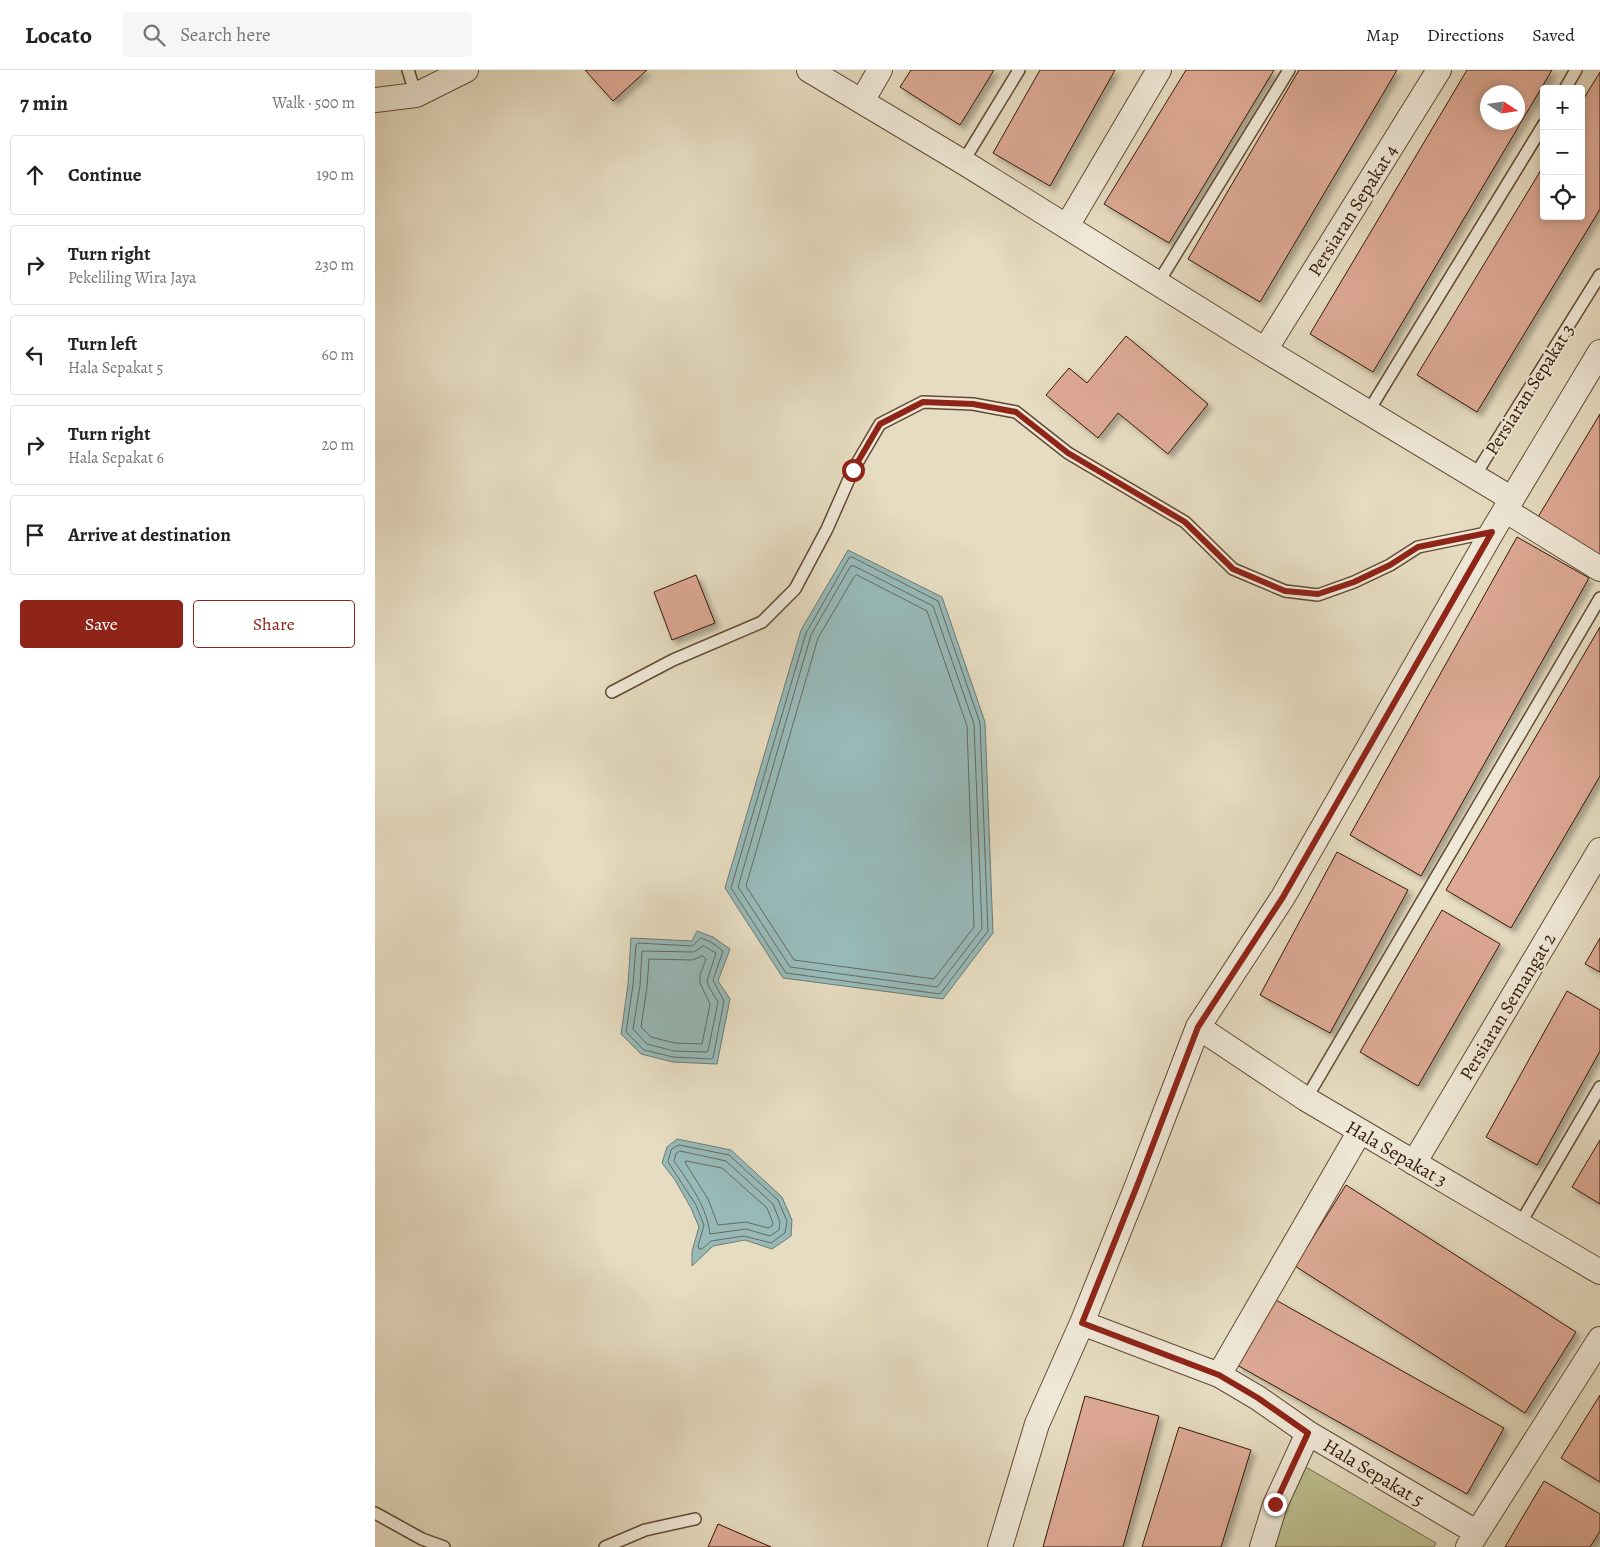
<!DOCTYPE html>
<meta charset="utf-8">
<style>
body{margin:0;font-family:Alegreya,serif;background:#f6f6f6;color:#222}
.controls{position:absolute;right:15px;top:15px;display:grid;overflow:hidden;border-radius:5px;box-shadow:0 2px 8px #0003}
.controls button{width:45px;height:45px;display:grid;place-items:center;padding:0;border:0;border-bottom:1px solid #e0e0e0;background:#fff;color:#222;font:25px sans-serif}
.compass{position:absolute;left:1105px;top:15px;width:45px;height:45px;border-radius:50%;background:#fff;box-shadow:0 2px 8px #0003;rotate:102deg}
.stop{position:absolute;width:15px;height:15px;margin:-11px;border:4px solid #8f2418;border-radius:50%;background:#fff}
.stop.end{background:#8f2418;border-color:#fff;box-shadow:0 1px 5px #0008}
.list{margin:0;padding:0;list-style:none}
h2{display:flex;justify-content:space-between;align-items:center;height:65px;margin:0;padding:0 20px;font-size:21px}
h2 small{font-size:16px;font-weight:400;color:#767676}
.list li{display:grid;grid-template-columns:32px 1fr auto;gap:15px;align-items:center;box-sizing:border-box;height:80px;margin:0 10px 10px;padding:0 10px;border:1px solid #e0e0e0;border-radius:5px}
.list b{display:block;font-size:19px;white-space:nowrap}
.list p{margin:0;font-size:16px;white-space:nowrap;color:#767676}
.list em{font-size:16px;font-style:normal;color:#767676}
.actions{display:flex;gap:10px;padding:15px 20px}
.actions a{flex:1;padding:11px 0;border:1px solid #8f2418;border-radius:5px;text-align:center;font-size:18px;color:#8f2418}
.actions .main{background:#8f2418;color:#fff}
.icon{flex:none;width:28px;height:28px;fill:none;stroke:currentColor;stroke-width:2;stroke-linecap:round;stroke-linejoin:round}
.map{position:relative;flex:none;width:1225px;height:1477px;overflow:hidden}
header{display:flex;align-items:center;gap:30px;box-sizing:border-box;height:70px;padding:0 25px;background:#fff;border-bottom:1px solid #e0e0e0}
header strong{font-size:24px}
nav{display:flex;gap:28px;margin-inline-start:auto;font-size:18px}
.search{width:350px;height:45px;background:#f6f6f6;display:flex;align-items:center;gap:12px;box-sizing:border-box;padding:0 18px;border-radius:5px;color:#767676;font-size:19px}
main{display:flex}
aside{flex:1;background:#fff}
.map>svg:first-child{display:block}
.green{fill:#bcbe8e;stroke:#786c4a}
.water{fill:#97bab9;stroke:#707a71}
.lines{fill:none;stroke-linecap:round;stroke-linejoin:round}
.shore{stroke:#666a5f;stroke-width:1}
.building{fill:#dda995;stroke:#351905;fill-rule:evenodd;filter:url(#shadow)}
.lane-casing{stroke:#614a34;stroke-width:14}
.street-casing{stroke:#614a34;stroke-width:26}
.lane{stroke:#efe8d7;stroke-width:11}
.street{stroke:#efe8d7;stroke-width:24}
.route{stroke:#8f2418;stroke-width:6}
.labels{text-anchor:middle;stroke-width:4;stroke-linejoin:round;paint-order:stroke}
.street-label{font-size:19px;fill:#351905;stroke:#efe8d7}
</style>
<header>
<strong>Locato</strong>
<div class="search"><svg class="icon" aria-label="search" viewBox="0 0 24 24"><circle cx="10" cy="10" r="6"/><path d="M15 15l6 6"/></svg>Search here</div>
<nav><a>Map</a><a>Directions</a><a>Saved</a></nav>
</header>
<main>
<aside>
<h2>7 min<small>Walk · 500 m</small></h2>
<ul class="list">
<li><svg class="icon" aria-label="ahead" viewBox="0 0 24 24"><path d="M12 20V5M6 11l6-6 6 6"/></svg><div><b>Continue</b></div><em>190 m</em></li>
<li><svg class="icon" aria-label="right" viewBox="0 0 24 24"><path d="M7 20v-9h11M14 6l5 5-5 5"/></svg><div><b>Turn right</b><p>Pekeliling Wira Jaya</p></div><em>230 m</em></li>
<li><svg class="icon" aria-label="left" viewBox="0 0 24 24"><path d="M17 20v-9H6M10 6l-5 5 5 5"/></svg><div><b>Turn left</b><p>Hala Sepakat 5</p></div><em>60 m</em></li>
<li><svg class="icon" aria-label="right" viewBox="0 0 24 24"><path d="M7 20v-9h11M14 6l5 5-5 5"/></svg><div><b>Turn right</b><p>Hala Sepakat 6</p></div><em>20 m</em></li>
<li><svg class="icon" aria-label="arrive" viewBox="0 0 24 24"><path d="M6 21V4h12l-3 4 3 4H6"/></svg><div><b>Arrive at destination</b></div></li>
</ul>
<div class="actions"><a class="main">Save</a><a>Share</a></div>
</aside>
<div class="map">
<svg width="1225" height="1477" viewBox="0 0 1225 1477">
<defs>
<filter id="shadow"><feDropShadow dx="4.5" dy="4.5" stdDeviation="2.5" flood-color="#0004"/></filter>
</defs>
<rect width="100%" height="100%" fill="#e6dcc1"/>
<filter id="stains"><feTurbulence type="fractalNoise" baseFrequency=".004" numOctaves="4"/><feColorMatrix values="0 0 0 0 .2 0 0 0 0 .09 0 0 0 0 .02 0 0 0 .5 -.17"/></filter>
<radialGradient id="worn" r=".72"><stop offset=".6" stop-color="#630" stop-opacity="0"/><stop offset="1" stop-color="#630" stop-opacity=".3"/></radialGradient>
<!-- green -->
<path class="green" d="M924 1393 1061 1473 1059 1477H900Z"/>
<!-- water -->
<path class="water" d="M473 480 567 527 610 652 618 863 568 929 408 908 350 818 426 560Z
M322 861 338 867 355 879 343 911 355 929 342 994 298 992 266 984 246 964 253 915 256 868 317 871Z
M302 1069 356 1080 407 1127 417 1150 416 1166 397 1179 370 1170 338 1176 317 1196V1181L324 1157 316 1138 300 1110 287 1093 292 1077Z"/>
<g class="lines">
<!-- shore -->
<path class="shore" d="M477 487 563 531 605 653 613 861 565 924 411 903 356 818 431 563 474 488Z
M476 496H479L558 536 599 654 607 859 562 917 415 897 363 817 436 565Z
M482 505 552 541 592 656 599 857 559 909 419 890 371 816 443 568 479 507Z
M326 868 336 872 348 881 338 910 349 931 338 988 336 989 298 987 269 980 251 962 258 915 261 875 263 873 317 876Z
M329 876 341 883 332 911 334 917 343 932 333 981 331 982 299 981 272 974 258 959 265 916 267 881 318 882Z
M328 886 331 889 325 905V913L335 934 327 974 300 973 276 967 266 957 272 917 274 889 317 890Z
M304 1075 354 1085 403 1130 412 1151 410 1163 396 1173 369 1166 336 1171 327 1179H324L323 1176 329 1155 321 1135 293 1092 296 1080Z
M305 1081 351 1091 398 1134 405 1152 404 1160 395 1166 371 1159 335 1164C332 1137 315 1114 299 1091L301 1084Z
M311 1091 347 1098 392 1138 398 1153 397 1156 393 1158 371 1152 343 1155 333 1129 311 1094Z"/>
</g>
<!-- building -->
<path class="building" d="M210 0H272L238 31Z
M536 0H619L585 55 525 17Z
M665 0H740L675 116 618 83Z
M811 0H899L794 173 729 134Z
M924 0H1022L885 232 813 189Z
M1092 0H1177L998 302 935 264ZM1112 22H1142V52H1112Z
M1225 2V139L1102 342 1042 305 1169 95V146H1206V33Z
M751 266 833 334 793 384 743 343 723 368 671 325 694 298 712 313Z
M1225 344V484L1224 485 1163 447Z
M1142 467 1214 508 1046 806 975 765Z
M321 505 340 553 297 570 279 522Z
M1225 557V706L1136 858 1071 820Z
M962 782 1033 820 955 963 885 925Z
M1067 840 1125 874 1043 1016 985 982Z
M1225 868V902L1210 894Z
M1192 921 1225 940V981L1162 1095 1111 1067Z
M1225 1070V1134L1197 1117Z
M971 1115 1201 1262 1150 1343 920 1196Z
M899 1229 1129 1358 1092 1424 862 1295Z
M1225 1325V1412L1186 1388Z
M710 1326 784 1346 748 1477H668Z
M804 1357 876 1380 846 1477H767Z
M1169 1411 1225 1444V1461L1215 1477H1130Z
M343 1454 396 1477H333Z"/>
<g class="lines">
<defs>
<path id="lane" d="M33 0 41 25
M1190 19 1201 0
M588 92 644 0
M783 213 914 0
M993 342 1169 54
M1099 407 1225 205
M237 622 298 590 387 552 420 519 452 459 478 400 505 354 548 332 598 334 641 342 693 383 810 452 858 499 910 521 943 525 979 512 1015 495 1043 477 1116 462
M931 1029 1225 528
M1145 1154 1225 1017
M0 1443 47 1469 69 1477
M230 1477 270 1460 320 1449"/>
<path id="street" d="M434 0 588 92 890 280 1137 429
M0 30 41 25 91 0
M487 31 505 0
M692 156 784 0
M890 280 1064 0
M1130 440 1225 499
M823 957 931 1029 1225 1202
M1039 1093 1225 780
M707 1253 844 1305 883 1328 933 1363 1101 1462
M844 1305 985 1061
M625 1477 662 1354 707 1253 762 1116 823 957 908 827 1117 462 1225 282
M887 1477 900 1435 933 1363
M1093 1477 1225 1269"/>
</defs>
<!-- lane casing -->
<use href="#lane" class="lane-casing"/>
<!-- street casing -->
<use href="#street" class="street-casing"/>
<!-- lane -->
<use href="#lane" class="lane"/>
<!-- street -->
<use href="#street" class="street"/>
</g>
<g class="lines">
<!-- route -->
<path class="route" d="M478 400 505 354 548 332 598 334 641 342 693 383 810 452 858 499 910 521 943 524 979 512 1015 495 1043 477 1117 462 908 827 823 957 762 1116 707 1253 844 1305 883 1328 933 1363 900 1434"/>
</g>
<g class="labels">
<!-- street labels -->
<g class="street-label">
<text transform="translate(977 140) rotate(-58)" y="7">Persiaran Sepakat 4</text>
<text transform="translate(1154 319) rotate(-58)" y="7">Persiaran Sepakat 3</text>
<text transform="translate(1132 936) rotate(-59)" y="7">Persiaran Semangat 2</text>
<text transform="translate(1022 1083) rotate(30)" y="7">Hala Sepakat 3</text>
<text transform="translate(999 1402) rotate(31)" y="7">Hala Sepakat 5</text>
</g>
</g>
<rect width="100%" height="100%" filter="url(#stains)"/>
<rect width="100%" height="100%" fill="url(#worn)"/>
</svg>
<div class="controls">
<button>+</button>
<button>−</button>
<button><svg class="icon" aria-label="locate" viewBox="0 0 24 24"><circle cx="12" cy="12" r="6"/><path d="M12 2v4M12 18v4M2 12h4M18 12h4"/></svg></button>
</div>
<svg class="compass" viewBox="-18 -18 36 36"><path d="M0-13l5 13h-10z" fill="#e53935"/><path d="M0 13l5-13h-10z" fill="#767676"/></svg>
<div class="stop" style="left:478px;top:400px"></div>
<div class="stop end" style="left:900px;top:1434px"></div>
</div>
</main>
